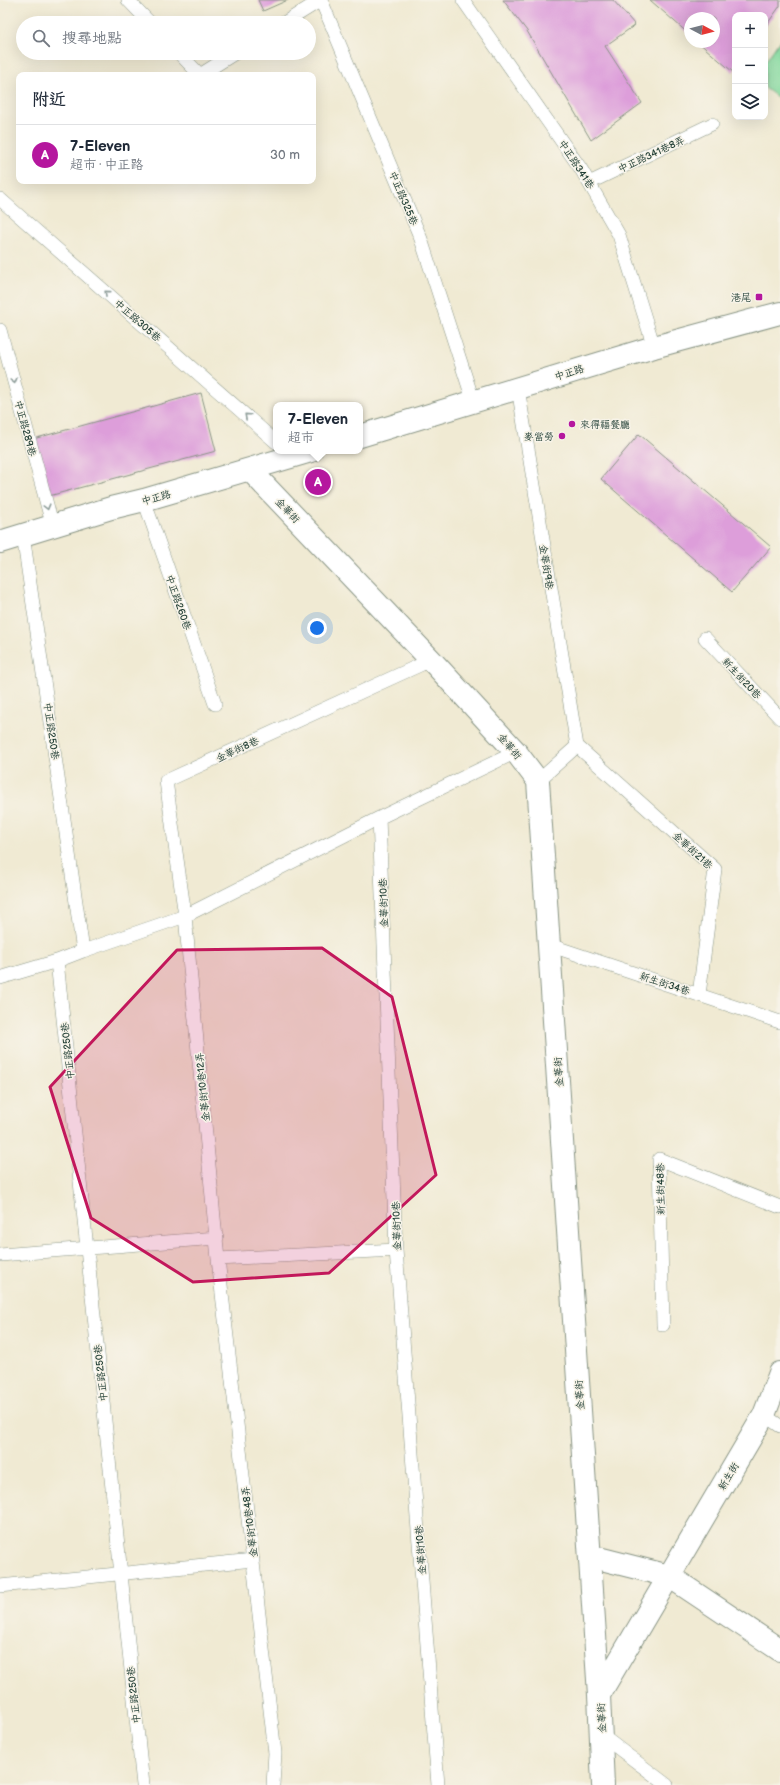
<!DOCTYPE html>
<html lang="zh-TW">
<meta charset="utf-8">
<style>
body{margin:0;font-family:"Balsamiq Sans","LXGW WenKai TC",sans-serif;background:#f6f6f7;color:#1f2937}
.controls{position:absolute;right:12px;top:12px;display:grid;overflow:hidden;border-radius:8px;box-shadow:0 4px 16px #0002}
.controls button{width:36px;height:36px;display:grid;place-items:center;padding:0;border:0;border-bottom:1px solid #e0e1e3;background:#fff;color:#1f2937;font:20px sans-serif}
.compass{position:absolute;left:684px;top:12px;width:36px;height:36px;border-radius:50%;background:#fff;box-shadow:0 4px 16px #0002;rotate:97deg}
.you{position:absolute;left:317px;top:628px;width:14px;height:14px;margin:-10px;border:3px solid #fff;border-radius:50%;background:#1a73e8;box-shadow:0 0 0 6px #1a73e833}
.badge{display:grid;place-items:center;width:26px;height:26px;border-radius:50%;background:#b5179e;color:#fff;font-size:13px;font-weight:700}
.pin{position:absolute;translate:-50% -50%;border:2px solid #fff;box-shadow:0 1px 4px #0006}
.popup{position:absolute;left:273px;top:402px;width:90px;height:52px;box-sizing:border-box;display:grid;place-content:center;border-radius:8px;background:#fff;filter:drop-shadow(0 1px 3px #0005);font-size:13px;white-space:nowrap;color:#747a83}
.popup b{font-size:15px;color:#1f2937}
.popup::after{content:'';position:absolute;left:50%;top:100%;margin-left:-8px;border:8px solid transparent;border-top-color:#fff}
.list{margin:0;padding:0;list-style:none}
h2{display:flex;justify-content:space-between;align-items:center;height:52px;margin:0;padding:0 16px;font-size:17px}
h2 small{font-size:13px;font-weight:400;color:#747a83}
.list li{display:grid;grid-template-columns:26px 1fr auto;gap:12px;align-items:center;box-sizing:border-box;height:60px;padding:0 16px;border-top:1px solid #e0e1e3}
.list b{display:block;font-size:15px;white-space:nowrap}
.list p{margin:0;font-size:13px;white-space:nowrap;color:#747a83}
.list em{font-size:13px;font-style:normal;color:#747a83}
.icon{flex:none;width:22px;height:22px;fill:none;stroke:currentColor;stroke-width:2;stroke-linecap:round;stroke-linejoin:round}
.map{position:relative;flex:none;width:780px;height:1785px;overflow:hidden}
.search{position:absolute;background:#fff;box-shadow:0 4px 16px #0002;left:16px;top:16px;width:300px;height:44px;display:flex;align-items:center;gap:10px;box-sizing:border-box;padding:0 14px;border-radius:22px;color:#747a83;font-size:15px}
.panel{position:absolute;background:#fff;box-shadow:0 4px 16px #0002;left:16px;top:72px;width:300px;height:112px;border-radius:8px}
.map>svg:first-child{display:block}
.green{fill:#86dda1;stroke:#528d6a}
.building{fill:#dd9eda}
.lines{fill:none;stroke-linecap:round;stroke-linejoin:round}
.lane-casing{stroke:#889484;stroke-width:14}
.street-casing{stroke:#889484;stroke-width:24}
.secondary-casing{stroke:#889484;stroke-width:24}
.lane{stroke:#fff;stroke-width:13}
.street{stroke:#fff;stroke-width:22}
.secondary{stroke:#fff;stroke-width:22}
.oneway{stroke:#8f9e9a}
.marked{fill:#c2185b;fill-opacity:0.2;stroke:#c2185b;stroke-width:3;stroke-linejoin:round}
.poi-dot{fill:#b5179e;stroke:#f7f3e8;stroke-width:1.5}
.labels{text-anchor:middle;stroke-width:3;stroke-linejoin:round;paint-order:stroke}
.street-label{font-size:10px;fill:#1f3d34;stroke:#f7f3e8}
.poi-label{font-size:10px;fill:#1f3d34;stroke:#f7f3e8;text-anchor:end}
</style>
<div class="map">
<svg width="780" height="1785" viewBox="0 0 780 1785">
<rect width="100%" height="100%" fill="#f7f3e8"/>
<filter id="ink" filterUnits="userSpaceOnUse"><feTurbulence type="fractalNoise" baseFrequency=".025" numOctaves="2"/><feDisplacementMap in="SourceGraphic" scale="8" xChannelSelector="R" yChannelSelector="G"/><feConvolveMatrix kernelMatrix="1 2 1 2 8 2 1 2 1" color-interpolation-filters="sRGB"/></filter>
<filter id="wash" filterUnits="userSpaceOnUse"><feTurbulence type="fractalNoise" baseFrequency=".012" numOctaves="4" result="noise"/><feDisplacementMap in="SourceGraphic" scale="16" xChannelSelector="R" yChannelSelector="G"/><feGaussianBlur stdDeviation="0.9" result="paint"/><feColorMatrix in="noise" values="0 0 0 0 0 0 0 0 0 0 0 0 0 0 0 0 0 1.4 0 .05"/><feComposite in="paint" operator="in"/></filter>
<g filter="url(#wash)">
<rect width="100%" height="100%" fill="#f0ead3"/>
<!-- green -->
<path class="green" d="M780 40V99L765 88V62Z"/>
<g id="blocks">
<!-- building -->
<path class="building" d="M258 0H288L263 11Z
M503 0H613L635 25 605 46 642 103 591 140 527 31Z
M650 0H780V6L765 27V15H735V69L733 72 698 42H714V18H690V35Z
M201 393 216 451 49 496 33 439Z
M639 434 771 547 732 592 601 479Z"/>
</g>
</g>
<g filter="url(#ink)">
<use href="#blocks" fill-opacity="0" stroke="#889484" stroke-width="1"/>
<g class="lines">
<defs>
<path id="lane" d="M128 0 150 23
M321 0 421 239 473 400
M463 0 581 169 619 235 654 347
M284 23 321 0
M179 53 200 75
M200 75 235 53
M589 183 712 124
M0 199 276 442
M0 330 53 527
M518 388 577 746
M144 500 215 704
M23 535 83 951
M705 638 780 718
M577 746 715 869 699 995
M538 781 577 746
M549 945 780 1022
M57 961 143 1785
M0 978 57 961 83 951 185 916 379 818
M0 1255 217 1238
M218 1259 396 1250
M663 1325 659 1159 780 1207
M764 1415 780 1426
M0 1586 253 1560
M601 1735 667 1785
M273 1785 275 1753 218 1259 185 916 166 781 431 660
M438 1785 396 1250 379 818 516 752"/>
<path id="street" d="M250 470 431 660 516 752 538 781 599 1695 603 1785
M590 1556 669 1576 780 1650
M599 1695 764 1415 780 1373"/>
<path id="secondary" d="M360 436 654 347 780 313
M0 542 111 508 144 500 311 451"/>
</defs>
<!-- lane casing -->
<use href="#lane" class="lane-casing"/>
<!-- street casing -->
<use href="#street" class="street-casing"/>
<!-- secondary casing -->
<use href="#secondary" class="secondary-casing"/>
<!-- lane -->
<use href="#lane" class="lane"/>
<!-- street -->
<use href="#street" class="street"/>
<!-- secondary -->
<use href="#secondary" class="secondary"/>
</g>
<!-- one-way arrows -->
<defs><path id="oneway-chevron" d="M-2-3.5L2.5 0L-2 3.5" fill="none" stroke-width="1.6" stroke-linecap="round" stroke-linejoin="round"/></defs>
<g class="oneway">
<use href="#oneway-chevron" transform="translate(107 293) rotate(-139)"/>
<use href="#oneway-chevron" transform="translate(14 381) rotate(75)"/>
<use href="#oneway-chevron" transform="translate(247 416) rotate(-138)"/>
<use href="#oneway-chevron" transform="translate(47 507) rotate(75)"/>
</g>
</g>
<!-- marked area -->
<path class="marked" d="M322 948 392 997 436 1175 329 1273 193 1282 91 1218 50 1087 177 950Z"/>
<!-- markers -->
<g class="poi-dot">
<rect x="755" y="293" width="8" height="8" rx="2"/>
<circle cx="572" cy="424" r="4"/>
<circle cx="562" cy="436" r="4"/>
</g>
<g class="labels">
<!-- street labels -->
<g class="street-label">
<text transform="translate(651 154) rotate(-25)" y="4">中正路341巷8弄</text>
<text transform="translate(577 164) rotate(57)" y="4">中正路341巷</text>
<text transform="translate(404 198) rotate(67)" y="4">中正路325巷</text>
<text transform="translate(138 320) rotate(41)" y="4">中正路305巷</text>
<text transform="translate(569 372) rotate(-17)" y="4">中正路</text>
<text transform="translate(26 428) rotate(75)" y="4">中正路289巷</text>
<text transform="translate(156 497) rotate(-15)" y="4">中正路</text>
<text transform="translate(288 510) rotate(46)" y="4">金華街</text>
<text transform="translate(547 567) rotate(81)" y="4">金華街9巷</text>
<text transform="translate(179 602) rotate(71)" y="4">中正路260巷</text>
<text transform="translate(742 678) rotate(47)" y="4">新生街20巷</text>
<text transform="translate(52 731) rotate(82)" y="4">中正路250巷</text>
<text transform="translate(510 746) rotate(49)" y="4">金華街</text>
<text transform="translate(237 749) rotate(-25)" y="4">金華街8巷</text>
<text transform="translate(693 850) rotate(42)" y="4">金華街21巷</text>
<text transform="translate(383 903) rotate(-92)" y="4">金華街10巷</text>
<text transform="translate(665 983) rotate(18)" y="4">新生街34巷</text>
<text transform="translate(67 1051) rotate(-96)" y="4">中正路250巷</text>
<text transform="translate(558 1072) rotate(-94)" y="4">金華街</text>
<text transform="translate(202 1087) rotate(-96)" y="4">金華街10巷12弄</text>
<text transform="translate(660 1189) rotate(-91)" y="4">新生街48巷</text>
<text transform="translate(396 1226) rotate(-92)" y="4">金華街10巷</text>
<text transform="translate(100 1373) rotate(-96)" y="4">中正路250巷</text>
<text transform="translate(579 1395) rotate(-94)" y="4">金華街</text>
<text transform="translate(728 1476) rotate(-59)" y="4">新生街</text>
<text transform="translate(249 1522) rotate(-97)" y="4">金華街10巷48弄</text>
<text transform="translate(420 1550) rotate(-94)" y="4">金華街10巷</text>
<text transform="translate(133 1695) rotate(-96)" y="4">中正路250巷</text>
<text transform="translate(601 1718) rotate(-93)" y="4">金華街</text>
</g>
<!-- poi labels -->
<g class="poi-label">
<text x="751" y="301">港尾</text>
<text x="580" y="428" text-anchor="start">來得福餐廳</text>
<text x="554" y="440">麥當勞</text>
</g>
</g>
</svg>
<div class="controls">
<button>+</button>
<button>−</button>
<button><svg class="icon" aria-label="layers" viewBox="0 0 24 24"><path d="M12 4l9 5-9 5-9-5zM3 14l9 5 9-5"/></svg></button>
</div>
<svg class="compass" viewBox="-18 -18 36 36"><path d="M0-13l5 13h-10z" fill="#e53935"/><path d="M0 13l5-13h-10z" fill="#747a83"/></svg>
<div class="you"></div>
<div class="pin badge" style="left:318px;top:482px">A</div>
<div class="popup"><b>7-Eleven</b>超市</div>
<div class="search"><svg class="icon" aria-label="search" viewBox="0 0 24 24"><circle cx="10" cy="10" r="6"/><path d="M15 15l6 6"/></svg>搜尋地點</div>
<section class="panel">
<h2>附近<small></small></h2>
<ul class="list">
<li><span class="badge">A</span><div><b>7-Eleven</b><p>超市 · 中正路</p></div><em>30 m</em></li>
</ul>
</section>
</div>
